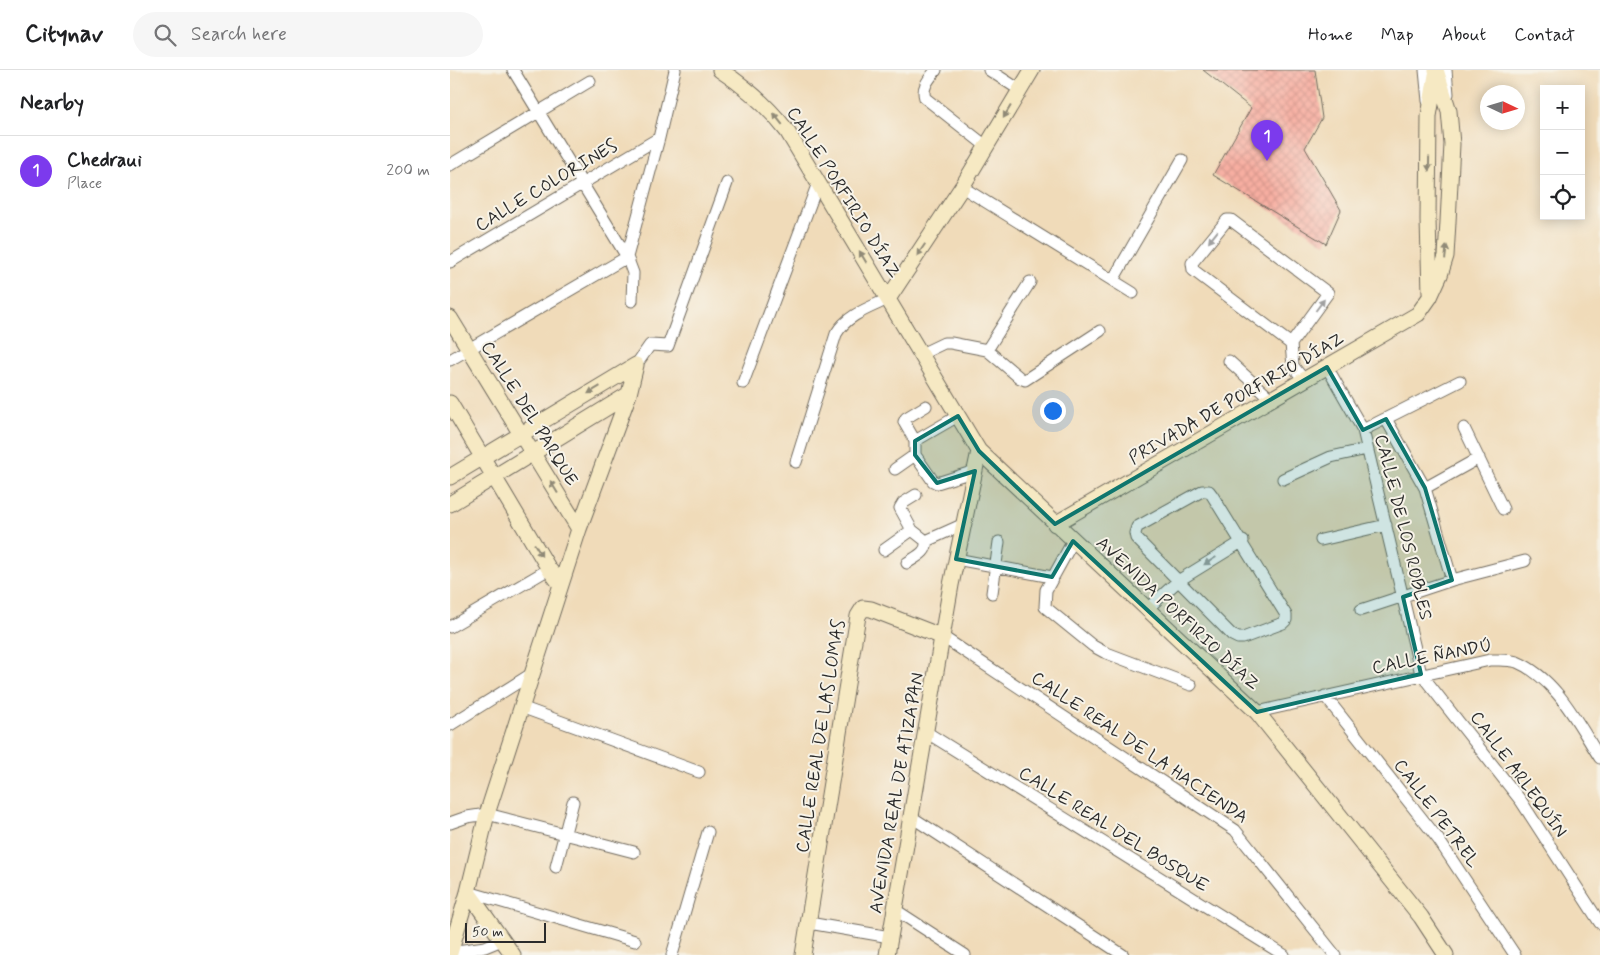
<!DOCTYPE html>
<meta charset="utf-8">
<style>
body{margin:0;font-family:Mynerve,sans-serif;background:#f6f6f6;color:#202124}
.controls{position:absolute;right:15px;top:15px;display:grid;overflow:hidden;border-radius:0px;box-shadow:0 2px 12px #0003}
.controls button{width:45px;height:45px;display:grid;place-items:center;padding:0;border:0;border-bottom:1px solid #e0e0e0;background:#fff;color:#202124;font:25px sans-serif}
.compass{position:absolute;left:1030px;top:15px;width:45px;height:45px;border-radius:50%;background:#fff;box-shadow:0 2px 12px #0003;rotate:94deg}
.scale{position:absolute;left:15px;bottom:12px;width:81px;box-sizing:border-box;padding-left:5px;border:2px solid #2b2b2b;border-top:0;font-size:14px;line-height:18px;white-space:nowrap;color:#2b2b2b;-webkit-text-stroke:4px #f7f3e8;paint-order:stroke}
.you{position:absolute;left:602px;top:340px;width:18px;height:18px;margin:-12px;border:4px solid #fff;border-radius:50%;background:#1a73e8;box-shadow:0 0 0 8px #1a73e833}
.badge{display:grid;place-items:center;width:32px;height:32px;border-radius:50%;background:#7c3aed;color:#fff;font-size:16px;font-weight:700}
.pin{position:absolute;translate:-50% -41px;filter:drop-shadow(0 1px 2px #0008)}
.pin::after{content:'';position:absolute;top:26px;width:18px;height:15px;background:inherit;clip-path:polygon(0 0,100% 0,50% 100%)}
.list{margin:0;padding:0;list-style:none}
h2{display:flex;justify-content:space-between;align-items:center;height:65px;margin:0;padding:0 20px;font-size:21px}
h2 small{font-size:16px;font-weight:400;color:#757577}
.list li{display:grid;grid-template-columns:32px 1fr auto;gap:15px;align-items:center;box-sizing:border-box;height:70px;padding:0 20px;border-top:1px solid #e0e0e0}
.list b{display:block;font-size:19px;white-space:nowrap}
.list p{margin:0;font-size:16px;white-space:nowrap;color:#757577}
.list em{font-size:16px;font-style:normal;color:#757577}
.icon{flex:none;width:28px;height:28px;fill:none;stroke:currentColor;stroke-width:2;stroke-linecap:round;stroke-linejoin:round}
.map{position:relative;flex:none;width:1150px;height:885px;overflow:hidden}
header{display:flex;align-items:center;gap:30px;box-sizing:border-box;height:70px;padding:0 25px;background:#fff;border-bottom:1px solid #e0e0e0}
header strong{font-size:24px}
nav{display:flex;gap:28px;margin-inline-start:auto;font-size:18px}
.search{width:350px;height:45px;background:#f6f6f6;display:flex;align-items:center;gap:12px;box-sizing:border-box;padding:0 18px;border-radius:28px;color:#757577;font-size:19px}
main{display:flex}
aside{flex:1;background:#fff}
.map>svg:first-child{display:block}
.building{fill:url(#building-cross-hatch)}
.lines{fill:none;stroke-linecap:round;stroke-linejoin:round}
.street-casing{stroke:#70695d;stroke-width:13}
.secondary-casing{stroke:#70695d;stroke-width:17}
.street{stroke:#fff;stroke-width:11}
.secondary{stroke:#f6e9c3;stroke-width:15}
.oneway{fill:#908a77}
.oneway2{fill:#a0a0a0}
.marked{fill:#0f766e;fill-opacity:0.2;stroke:#0f766e;stroke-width:4;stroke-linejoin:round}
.labels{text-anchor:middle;stroke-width:4;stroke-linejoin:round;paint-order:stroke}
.street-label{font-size:18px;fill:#2b2b2b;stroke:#f7f3e8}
</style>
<header>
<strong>Citynav</strong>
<div class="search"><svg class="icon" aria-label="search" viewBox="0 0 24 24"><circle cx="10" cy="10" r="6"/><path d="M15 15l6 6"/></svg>Search here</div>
<nav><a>Home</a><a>Map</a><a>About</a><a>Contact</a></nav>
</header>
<main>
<aside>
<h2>Nearby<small></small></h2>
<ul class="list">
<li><span class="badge">1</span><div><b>Chedraui</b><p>Place</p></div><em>200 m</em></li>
</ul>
</aside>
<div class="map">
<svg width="1150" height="885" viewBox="0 0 1150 885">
<defs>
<pattern id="building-cross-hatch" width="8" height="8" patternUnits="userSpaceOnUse" patternTransform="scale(1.25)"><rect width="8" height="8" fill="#f7aea1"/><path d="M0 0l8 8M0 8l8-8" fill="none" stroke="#d4968b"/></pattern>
</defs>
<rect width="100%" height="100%" fill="#f7f3e8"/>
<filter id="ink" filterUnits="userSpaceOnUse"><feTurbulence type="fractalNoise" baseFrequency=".02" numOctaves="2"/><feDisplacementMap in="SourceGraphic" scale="10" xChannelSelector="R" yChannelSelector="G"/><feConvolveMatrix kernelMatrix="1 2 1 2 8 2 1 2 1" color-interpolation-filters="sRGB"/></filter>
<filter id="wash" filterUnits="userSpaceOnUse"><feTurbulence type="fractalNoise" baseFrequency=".0096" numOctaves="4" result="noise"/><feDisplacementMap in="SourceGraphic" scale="20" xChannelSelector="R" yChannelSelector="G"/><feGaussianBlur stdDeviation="1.12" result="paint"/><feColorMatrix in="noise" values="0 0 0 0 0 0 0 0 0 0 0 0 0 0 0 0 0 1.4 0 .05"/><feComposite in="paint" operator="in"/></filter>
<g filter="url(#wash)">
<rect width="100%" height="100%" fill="#f0dbb9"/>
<g id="blocks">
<!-- building -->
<path class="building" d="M753 0H865L872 48 855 78 891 140 876 174 763 105 801 38Z"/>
</g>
</g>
<g filter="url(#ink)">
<use href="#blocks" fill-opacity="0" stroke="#70695d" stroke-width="1"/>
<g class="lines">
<defs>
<path id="street" d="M486 0C480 8 471 17 475 28L536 76
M539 0 570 20
M975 0 978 31
M996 0 998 24
M0 95 140 11
M512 117 683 223
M0 192 209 68
M663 210 732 90
M182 231 183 203 177 187 209 68 225 0
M841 274 743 200 742 193 777 150H781L878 223 841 274 843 296 854 310
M537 280 570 308 575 310 650 261
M471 284 494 273H501L537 280 580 212
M0 290 177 187 63 0
M779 291 821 329
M186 295 200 275 218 276 277 113
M877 297 913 360 971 604 1071 731 1150 853
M293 313 368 113
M508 346 465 371V385L483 411 487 413 525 401
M936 349 975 418 1002 510
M1014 358 1053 439
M913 360 1010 311
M465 371 454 352 456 348 476 336
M346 392 386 264C397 245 419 238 438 229
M445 399 465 385
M833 409 881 387 917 379
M975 418 1029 388
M752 421H759L762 425 836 545V550L833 553 793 568H788L782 565 686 468 685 463 687 457Z
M462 460 450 438 453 433 466 425
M871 470 936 455
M623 471 596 520 595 537 643 576 654 582 741 615
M434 480 462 460 476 471
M506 489 602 507
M457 493C465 487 478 483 476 471L514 454
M542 523 549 472
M696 540 728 511 793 471
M911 540 1002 510 1075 491
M0 557 99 499
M493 567 785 760 885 885
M875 626 988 769 1065 885
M71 637 249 702
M807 642 1040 590C1048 590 1059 589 1067 592 1107 609 1128 654 1150 688
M0 655 83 603
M476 662 834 885
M460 746 673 885
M0 753 17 747 37 744 184 782
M106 797 123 732
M18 822 185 871
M444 839 515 885
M359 853 440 867
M0 882 35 877 52 870
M222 885 258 762"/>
<path id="secondary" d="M270 0C296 17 318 36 337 61L529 381 807 642 971 847 996 885
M980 223 978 150 979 46 986 5
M438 229 512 117 582 0
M0 248 129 459
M0 333 99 499 111 515
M0 407 186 295
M0 434 179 324
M605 454 968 244 980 227 990 205 996 186 998 152 1002 74 999 41 986 0
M18 822 63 885
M0 883 18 822 37 744 129 459 179 324 186 295
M353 885 408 546 413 538 421 539 493 567
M437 885 501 515 529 381"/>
</defs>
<!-- street casing -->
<use href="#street" class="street-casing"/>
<!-- secondary casing -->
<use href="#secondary" class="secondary-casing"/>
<!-- street -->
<use href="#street" class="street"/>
<!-- secondary -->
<use href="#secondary" class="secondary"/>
</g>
<!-- one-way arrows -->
<defs><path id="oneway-solid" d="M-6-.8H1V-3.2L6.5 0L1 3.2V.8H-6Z" transform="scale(1.25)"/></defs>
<g class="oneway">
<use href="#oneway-solid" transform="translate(557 42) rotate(121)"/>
<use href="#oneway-solid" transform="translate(328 49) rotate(-128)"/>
<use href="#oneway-solid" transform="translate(979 94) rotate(91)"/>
<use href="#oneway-solid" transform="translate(471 180) rotate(124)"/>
<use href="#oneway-solid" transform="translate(996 182) rotate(-83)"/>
<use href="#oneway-solid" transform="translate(413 187) rotate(-121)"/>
<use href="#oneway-solid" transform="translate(144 320) rotate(149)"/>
<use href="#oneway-solid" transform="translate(104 417) rotate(-121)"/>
<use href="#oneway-solid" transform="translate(88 480) rotate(59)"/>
</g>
<g class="oneway2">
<use href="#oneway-solid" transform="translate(763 167) rotate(128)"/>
<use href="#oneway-solid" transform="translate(870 235) rotate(-53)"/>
<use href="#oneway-solid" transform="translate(760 491) rotate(148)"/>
</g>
</g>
<!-- marked area -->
<path class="marked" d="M877 297 913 360 936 349 975 418 1002 510 953 527 971 604 807 642 623 471 602 507 506 489 525 401 487 413 465 385V371L508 346 529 381 605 454Z"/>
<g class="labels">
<!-- street labels -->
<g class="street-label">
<text transform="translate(96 115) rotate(-31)" y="6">CALLE COLORINES</text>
<text transform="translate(394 122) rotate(58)" y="6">CALLE PORFIRIO DÍAZ</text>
<text transform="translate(786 328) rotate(-30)" y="6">PRIVADA DE PORFIRIO DÍAZ</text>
<text transform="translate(80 343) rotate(58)" y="6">CALLE DEL PARQUE</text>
<text transform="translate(954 457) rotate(76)" y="6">CALLE DE LOS ROBLES</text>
<text transform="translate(728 543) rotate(43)" y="6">AVENIDA PORFIRIO DÍAZ</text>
<text transform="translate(982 586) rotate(-11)" y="6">CALLE ÑANDÚ</text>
<text transform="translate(370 666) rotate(-81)" y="6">CALLE REAL DE LAS LOMAS</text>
<text transform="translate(690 677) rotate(34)" y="6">CALLE REAL DE LA HACIENDA</text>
<text transform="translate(1069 704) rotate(54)" y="6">CALLE ARLEQUÍN</text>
<text transform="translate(446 723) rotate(-80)" y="6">AVENIDA REAL DE ATIZAPAN</text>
<text transform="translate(987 743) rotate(53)" y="6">CALLE PETREL</text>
<text transform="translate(664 759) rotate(32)" y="6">CALLE REAL DEL BOSQUE</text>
</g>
</g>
</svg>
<div class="controls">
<button>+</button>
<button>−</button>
<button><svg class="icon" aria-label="locate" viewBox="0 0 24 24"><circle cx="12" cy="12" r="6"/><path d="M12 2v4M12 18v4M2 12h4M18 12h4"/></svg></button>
</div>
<svg class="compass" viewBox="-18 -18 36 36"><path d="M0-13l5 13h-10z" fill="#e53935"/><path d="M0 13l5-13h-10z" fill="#757577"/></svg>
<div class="scale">50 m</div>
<div class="you"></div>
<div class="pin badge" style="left:817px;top:91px">1</div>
</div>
</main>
